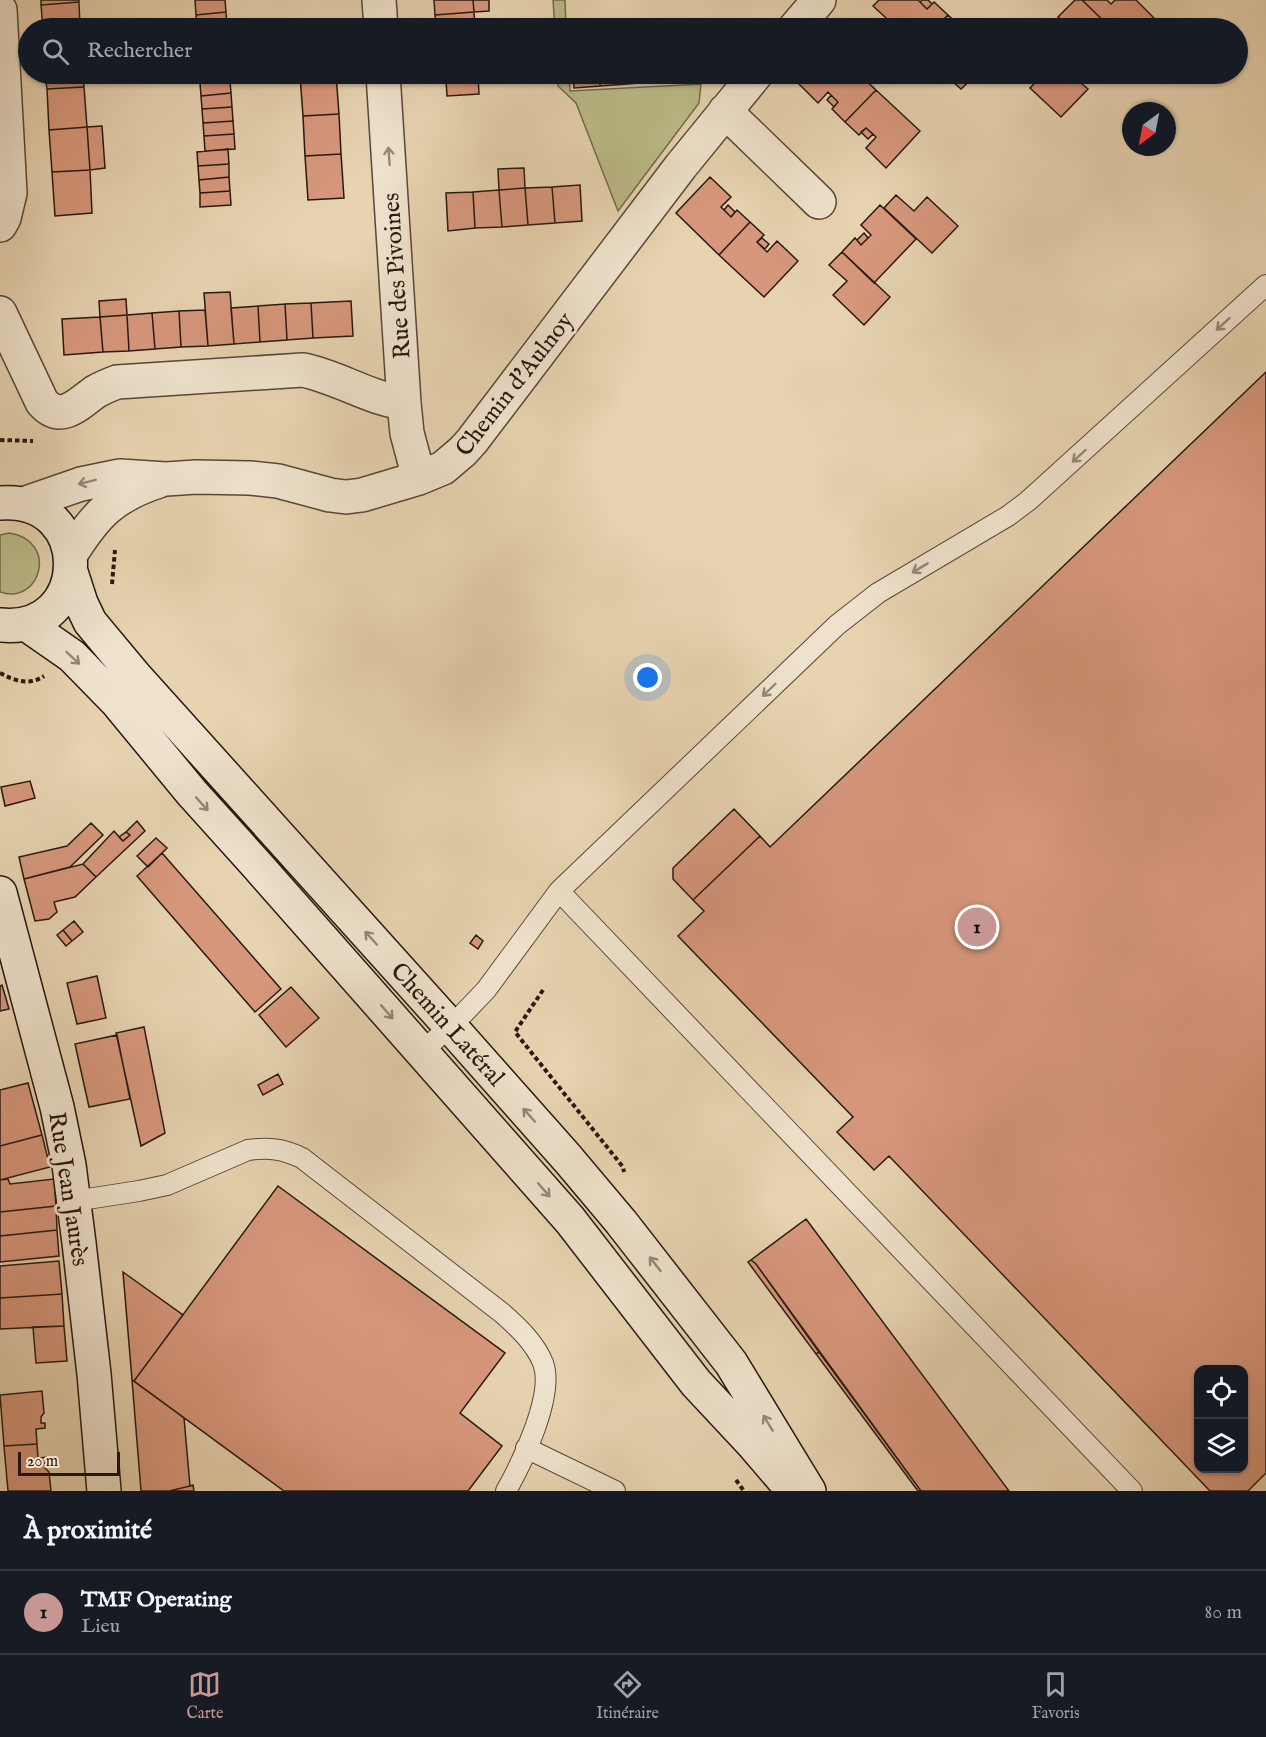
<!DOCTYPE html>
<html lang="fr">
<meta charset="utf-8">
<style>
body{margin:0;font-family:"IM FELL English",serif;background:#242831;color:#f1f3f6}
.controls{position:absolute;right:18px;bottom:18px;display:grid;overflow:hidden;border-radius:12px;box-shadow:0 2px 4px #0004}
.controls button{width:54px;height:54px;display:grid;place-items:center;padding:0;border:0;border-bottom:2px solid #363941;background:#171b24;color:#f1f3f6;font:30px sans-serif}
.compass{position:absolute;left:1122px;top:102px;width:54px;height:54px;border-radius:50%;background:#171b24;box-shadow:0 2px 4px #0004;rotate:212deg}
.scale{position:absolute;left:18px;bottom:15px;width:102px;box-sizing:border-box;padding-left:6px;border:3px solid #281811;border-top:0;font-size:16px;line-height:21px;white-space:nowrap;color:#281811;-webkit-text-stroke:4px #efe2cc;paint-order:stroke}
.you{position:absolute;left:648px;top:678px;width:21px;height:21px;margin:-15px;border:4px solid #fff;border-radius:50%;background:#1a73e8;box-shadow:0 0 0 9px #1a73e833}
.badge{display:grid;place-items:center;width:39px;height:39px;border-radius:50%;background:#c59692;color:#111;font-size:20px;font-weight:700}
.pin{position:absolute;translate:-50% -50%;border:3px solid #fff;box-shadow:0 2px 6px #0006}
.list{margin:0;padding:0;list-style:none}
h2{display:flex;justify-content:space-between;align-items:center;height:78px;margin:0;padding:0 24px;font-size:26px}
h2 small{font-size:20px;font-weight:400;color:#9ea1a6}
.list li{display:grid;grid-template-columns:39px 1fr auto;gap:18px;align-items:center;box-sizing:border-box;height:84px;padding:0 24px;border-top:2px solid #363941}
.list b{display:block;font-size:22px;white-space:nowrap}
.list p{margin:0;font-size:20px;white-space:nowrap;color:#9ea1a6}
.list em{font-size:20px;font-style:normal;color:#9ea1a6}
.icon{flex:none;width:33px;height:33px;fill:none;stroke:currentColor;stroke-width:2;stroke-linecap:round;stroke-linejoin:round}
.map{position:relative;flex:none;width:1266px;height:1491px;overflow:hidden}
.search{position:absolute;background:#171b24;box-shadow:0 2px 4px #0004;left:18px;right:18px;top:18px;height:66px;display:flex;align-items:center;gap:15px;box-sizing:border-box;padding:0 21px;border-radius:33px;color:#9ea1a6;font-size:22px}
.sheet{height:162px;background:#171b24}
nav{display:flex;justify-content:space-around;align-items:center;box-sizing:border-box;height:84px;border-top:2px solid #363941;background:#171b24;font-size:16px;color:#9ea1a6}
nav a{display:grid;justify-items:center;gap:3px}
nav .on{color:#c59692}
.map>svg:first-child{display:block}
.green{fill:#babb88;stroke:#716a4c;stroke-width:1.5}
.building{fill:#d7977c;stroke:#281811;stroke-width:1.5;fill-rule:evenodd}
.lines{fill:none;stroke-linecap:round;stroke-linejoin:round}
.lane-casing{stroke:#584739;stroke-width:22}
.street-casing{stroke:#584739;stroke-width:36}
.secondary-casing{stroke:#281811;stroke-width:36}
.path{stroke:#281811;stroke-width:4;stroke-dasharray:4.5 3;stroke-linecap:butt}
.lane{stroke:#efe2cc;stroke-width:20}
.street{stroke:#efe2cc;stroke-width:33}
.secondary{stroke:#efe2cc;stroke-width:33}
.oneway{stroke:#958778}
.labels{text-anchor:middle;stroke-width:6;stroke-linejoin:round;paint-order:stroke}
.street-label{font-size:24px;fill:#281811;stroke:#efe2cc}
</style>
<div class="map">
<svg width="1266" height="1491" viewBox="0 0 1266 1491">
<rect width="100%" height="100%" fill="#e7d3b0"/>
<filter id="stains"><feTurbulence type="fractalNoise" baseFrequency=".00333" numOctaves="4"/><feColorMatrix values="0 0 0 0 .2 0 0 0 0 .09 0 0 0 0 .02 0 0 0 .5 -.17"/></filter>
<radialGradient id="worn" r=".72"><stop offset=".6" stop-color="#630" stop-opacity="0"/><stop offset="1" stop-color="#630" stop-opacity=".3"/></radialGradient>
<!-- green -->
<path class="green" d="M553 0H565L566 28H555Z
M557 74H569L570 91 701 84 699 103 618 211 576 103 558 86Z
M9 533C59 540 41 606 0 592V535Z"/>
<!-- building -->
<path class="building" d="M41 0H79V2L41 5Z
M195 0H225L226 12 196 15Z
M434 0H473L474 12 435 15Z
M473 0H489V11L474 12Z
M879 0H918L927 9 934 2 948 15 935 28H897L873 6Z
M922 0H928L932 4 927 9 920 2Z
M1075 0H1082L1111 28H1068L1069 27 1058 17Z
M1082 0H1107L1111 4 1115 0H1136L1155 19 1146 28H1111Z
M79 2 80 28H43L41 5Z
M226 12 227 26 197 28 196 15Z
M474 12 475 28H436L435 15Z
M948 15 962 28H935Z
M45 74H83L84 87 47 89Z
M200 74H230V81L200 83Z
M300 74H336L300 76Z
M336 74 339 114 303 116 300 76Z
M438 74H478L479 94 447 96 446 80H439Z
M573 74H600V86L574 88Z
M600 74H626L627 84 600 86Z
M626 74H652L653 82 627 84Z
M652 74H679L680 81 653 82Z
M679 74H706V78L680 81Z
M809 74H859L876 90 845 122 832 109 838 102 828 92 818 103 799 84Z
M944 74H977L961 89Z
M1043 74H1070L1088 89 1061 117 1030 88Z
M230 81 231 93 201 96 200 83Z
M84 87 87 127 49 130 47 89Z
M876 90 920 131 886 168 866 148 876 137 866 128 859 135 845 122Z
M231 93 232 107 202 109 201 96Z
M831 95 838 102 834 107 827 100Z
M232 107 233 121 203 123 202 109Z
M339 114 341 154 305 156 303 116Z
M233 121 234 134 204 136 203 123Z
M102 126 105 168 90 170 87 127Z
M87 127 90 170 52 172 49 130Z
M866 128 873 134 868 139 861 132Z
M234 134 235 149 205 151 204 136Z
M228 149 229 164 198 166 197 152Z
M341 154 344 198 308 200 305 156Z
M229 164V177L199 180 198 166Z
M524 168 525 188 499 190 498 169Z
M90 170 92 213 55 216 52 172Z
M229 177 230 191 200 193 199 180Z
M710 177 731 197 721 207 731 217 737 210 750 222 719 255 676 213Z
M580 185 582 221 555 223 552 187Z
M552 187 555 223 528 225 525 188Z
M525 188 528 225 502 227 499 190Z
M499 190 502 227 475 228 473 192Z
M230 191 231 205 200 207V193Z
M473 192 475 228 448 231 446 193Z
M896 195 914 211 927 197 958 226 932 253 884 208Z
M728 205 735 212 731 217 724 210Z
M880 205 916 239 874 283 842 252 855 238 861 245 871 235 861 225Z
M750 222 764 235 757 242 767 252 777 241 798 261 764 297 719 255Z
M864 233 868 238 861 245 857 240Z
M762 238 769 244 765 249 757 242Z
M842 252 890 297 864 325 833 295 847 281 829 265Z
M230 292 234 344 208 346 204 293Z
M126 299 127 315 100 317 99 301Z
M351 301 353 336 313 338 311 303Z
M311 303 313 338 287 340 285 304Z
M285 304 287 340 260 342 258 306Z
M258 306 260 342 234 344 231 308Z
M205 310 208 346 181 347 179 311Z
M179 311 181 347 155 349 152 313Z
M152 313 155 349 129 351 127 315Z
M127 315 129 351 103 352 100 317Z
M100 317 103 352 64 355 62 319Z
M1266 372V1473L1248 1491H1210L889 1156 874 1170 837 1132 853 1117 678 936 704 911 693 900 760 836 770 847ZM1198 1370H1244V1468H1198Z
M30 781 35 798 5 806 1 787Z
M734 809 760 836 693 900 673 879V868Z
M137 821 145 831 96 877 83 864 114 831 123 841 130 835 126 832Z
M91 823 103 835 70 867 24 879 19 857 67 846Z
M126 832 130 835 123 841 119 837Z
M156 838 167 848 148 867 137 856Z
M162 853 281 989 255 1012 137 876Z
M83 864 96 877 75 897 54 902 57 912 49 919 35 921 24 879Z
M74 921 83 932 72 941 63 930Z
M63 930 72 941 66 946 57 935Z
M476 935 483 941 478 949 470 943Z
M97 976 106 1018 77 1024 67 983Z
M2 985 9 1009 0 1011V986Z
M291 987 319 1018 286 1047 259 1015Z
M144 1027 165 1133 141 1146 116 1033Z
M117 1035 130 1099 89 1107 75 1044Z
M278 1074 283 1084 263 1095 258 1085Z
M28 1083 42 1135 0 1146V1090Z
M42 1135 50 1167 0 1180V1146Z
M8 1179 10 1184 54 1179 56 1206 0 1212V1180Z
M278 1186 505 1353 460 1413 502 1446 468 1491H284L134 1381Z
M56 1206 57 1230 0 1236V1212Z
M806 1219 1009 1491H921L756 1264 751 1260Z
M57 1230 59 1256 0 1262V1236Z
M751 1260 756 1264 819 1352 816 1354 748 1262Z
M59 1261 62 1294 0 1298V1266Z
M123 1272 183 1315 134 1381 132 1380Z
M62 1294 64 1326 0 1329V1298Z
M64 1326 67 1361 36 1363 33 1327Z
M819 1352 921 1491H918L816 1354Z
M132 1380 184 1418 190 1486 169 1491H141Z
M42 1391 44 1413 41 1417V1423H45V1428L36 1429 37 1444 4 1446 0 1395Z
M37 1444 38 1458 48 1457V1463H45V1468L49 1472 51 1491H8L4 1446Z
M193 1485 194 1491H169L190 1486Z"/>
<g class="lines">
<defs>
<path id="lane" d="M422 1052 463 1014 486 990 559 891
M74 1201 139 1191 167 1185 248 1150C269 1147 283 1149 302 1158L502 1313C518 1327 535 1343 543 1363 555 1394 522 1463 506 1491
M526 1448 615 1491
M1132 1491 559 891 837 625 878 593 1008 516 1028 501 1266 285"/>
<path id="street" d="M379 0 381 28
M0 10 10 193 4 218 0 225
M795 28 819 0
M383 74 404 403 407 433 419 478
M725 111 819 202
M0 313 42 402C61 424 78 404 95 392 102 388 109 385 117 382L303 370C338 377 368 398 404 403
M23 504 81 484 120 476 166 479 196 477 250 478 278 481 330 495 346 497 362 495 419 478 443 468 463 451 472 441 681 166 756 74
M71 554C96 514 113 496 159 481"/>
<path id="secondary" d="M0 503C96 496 92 635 0 625
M71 572 81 603 90 622 135 676 450 1026 568 1159 621 1222 731 1363 809 1491
M26 624 72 656 117 702 192 793 256 864 570 1220 696 1383 753 1444 783 1479
M0 893 57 1107 69 1165 79 1243 94 1374 104 1491"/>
</defs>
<!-- lane casing -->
<use href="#lane" class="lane-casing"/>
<!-- street casing -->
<use href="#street" class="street-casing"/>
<!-- secondary casing -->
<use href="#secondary" class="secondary-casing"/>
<!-- path -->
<path class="path" d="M0 440 33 441
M112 584 115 550
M0 673C15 681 29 686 44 676
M543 990 515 1032 623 1167 624 1172
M736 1480 744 1491"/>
<!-- lane -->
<use href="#lane" class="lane"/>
<!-- street -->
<use href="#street" class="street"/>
<!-- secondary -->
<use href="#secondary" class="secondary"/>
</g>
<!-- one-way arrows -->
<defs><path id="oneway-shaft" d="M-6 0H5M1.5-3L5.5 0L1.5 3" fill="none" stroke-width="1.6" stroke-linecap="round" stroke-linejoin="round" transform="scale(1.5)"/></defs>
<g class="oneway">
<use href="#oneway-shaft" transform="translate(389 156) rotate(-94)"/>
<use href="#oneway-shaft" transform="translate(1223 324) rotate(138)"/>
<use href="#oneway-shaft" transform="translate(1079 456) rotate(138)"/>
<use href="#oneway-shaft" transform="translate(87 482) rotate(166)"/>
<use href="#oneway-shaft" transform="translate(920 568) rotate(149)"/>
<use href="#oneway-shaft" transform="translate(73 658) rotate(43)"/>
<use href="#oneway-shaft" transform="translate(769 690) rotate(136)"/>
<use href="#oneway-shaft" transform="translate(202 804) rotate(48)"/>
<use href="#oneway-shaft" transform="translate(371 938) rotate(-132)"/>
<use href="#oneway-shaft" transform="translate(387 1012) rotate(49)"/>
<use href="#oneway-shaft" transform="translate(529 1115) rotate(-132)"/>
<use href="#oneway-shaft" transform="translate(544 1190) rotate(49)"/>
<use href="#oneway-shaft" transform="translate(655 1264) rotate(-128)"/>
<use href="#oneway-shaft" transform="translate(768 1423) rotate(-121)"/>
</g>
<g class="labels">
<!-- street labels -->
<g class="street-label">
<text transform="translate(396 276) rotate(-94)" y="8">Rue des Pivoines</text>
<text transform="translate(514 384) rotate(-52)" y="8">Chemin d'Aulnoy</text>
<text transform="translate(448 1024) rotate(48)" y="8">Chemin Latéral</text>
<text transform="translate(69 1189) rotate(81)" y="8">Rue Jean Jaurès</text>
</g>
</g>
<rect width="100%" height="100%" filter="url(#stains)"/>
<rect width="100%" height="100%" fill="url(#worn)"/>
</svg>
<div class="controls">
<button><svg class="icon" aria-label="locate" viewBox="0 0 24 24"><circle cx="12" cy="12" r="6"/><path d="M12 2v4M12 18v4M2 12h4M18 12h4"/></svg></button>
<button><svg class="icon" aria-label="layers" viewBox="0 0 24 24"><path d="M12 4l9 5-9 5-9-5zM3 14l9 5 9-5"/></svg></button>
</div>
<svg class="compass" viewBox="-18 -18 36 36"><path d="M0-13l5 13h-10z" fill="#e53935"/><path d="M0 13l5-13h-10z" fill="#9ea1a6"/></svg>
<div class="scale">20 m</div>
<div class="you"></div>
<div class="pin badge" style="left:977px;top:927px">1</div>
<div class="search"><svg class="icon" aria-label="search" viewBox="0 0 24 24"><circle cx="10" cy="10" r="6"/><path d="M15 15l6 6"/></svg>Rechercher</div>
</div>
<section class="sheet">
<h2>À proximité<small></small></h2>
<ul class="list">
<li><span class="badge">1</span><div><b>TMF Operating</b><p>Lieu</p></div><em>80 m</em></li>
</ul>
</section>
<nav>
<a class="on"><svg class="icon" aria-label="map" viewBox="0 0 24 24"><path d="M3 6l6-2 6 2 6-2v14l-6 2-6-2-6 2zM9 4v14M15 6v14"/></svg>Carte</a>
<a><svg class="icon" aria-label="directions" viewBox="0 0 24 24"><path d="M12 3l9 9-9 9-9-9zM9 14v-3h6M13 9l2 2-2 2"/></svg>Itinéraire</a>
<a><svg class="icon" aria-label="saved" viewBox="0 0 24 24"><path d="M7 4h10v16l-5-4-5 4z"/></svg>Favoris</a>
</nav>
